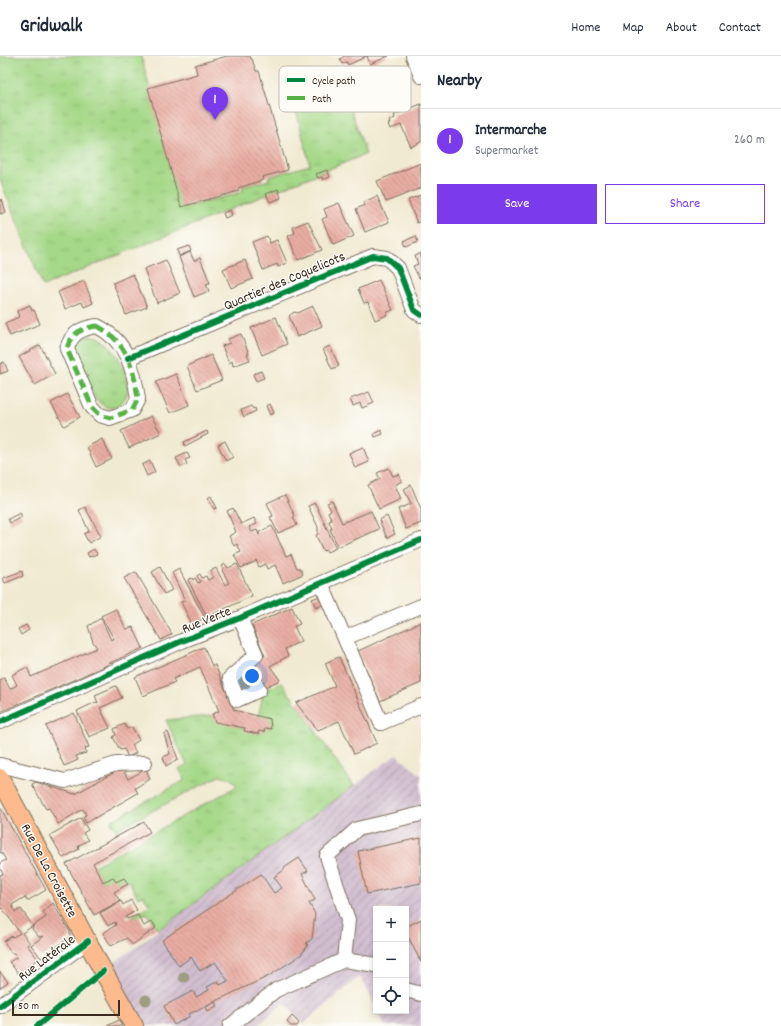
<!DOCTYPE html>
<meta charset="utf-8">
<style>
body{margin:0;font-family:Dekko,sans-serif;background:#f2f2f3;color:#1f2937}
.controls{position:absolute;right:12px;bottom:12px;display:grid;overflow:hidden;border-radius:0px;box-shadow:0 2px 6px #0003}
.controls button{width:36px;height:36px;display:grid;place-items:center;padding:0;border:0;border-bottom:1px solid #e0e1e3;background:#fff;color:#1f2937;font:20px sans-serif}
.scale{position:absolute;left:12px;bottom:10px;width:108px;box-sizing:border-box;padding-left:4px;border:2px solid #3b2a1e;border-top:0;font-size:11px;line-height:14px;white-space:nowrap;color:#3b2a1e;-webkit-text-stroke:3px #fdfcf7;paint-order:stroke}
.you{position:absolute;left:252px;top:620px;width:14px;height:14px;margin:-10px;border:3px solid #fff;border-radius:50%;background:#1a73e8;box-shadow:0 0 0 6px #1a73e833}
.badge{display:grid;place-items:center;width:26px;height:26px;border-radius:50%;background:#7c3aed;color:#fff;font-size:13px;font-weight:700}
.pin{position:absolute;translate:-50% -33px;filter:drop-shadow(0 1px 2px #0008)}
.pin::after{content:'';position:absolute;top:21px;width:14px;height:12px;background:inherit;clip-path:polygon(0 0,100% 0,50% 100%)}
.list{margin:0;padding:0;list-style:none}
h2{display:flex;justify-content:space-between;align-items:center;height:52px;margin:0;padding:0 16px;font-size:17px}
h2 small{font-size:13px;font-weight:400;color:#747a83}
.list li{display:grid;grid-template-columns:26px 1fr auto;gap:12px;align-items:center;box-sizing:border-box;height:64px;padding:0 16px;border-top:1px solid #e0e1e3}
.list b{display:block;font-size:15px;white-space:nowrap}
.list p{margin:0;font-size:13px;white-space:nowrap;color:#747a83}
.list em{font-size:13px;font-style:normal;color:#747a83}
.actions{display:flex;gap:8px;padding:12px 16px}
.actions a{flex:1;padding:9px 0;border:1px solid #7c3aed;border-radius:0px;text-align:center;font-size:14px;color:#7c3aed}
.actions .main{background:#7c3aed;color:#fff}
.icon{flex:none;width:22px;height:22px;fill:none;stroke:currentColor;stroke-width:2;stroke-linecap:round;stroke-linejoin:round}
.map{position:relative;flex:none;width:421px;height:970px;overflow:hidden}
header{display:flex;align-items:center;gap:24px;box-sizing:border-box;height:56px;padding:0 20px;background:#fff;border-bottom:1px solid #e0e1e3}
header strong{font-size:19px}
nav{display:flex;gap:22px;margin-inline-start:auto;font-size:14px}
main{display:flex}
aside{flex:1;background:#fff}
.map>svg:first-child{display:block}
.industrial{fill:url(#industrial-furrows)}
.grass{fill:url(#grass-tufts);stroke:#708153}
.building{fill:url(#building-back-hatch)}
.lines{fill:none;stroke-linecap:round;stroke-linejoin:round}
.minor-casing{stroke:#7b6d5d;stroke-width:16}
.major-casing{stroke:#7b6d5d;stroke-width:20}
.minor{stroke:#fff;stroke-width:14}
.major{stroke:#fcba8d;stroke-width:18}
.quiet{stroke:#57b245;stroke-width:5;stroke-dasharray:10 5;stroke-linecap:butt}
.cycleway-casing{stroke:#fdfcf7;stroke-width:8}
.cycleway{stroke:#00873e;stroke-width:6}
.tree{fill:#9e9d81}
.labels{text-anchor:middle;stroke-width:3;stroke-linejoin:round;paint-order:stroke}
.street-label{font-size:14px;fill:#3b2a1e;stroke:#fdfcf7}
.key{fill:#fdfcf7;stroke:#c3bdb6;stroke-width:1}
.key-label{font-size:11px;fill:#3b2a1e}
</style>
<header>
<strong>Gridwalk</strong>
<nav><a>Home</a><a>Map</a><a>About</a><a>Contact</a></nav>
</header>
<main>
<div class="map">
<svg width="421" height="970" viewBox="0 0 421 970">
<defs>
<pattern id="industrial-furrows" width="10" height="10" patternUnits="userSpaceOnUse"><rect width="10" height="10" fill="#d0bdce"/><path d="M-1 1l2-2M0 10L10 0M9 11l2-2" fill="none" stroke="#aa9aa7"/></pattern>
<pattern id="grass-tufts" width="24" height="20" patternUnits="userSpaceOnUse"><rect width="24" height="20" fill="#a5d888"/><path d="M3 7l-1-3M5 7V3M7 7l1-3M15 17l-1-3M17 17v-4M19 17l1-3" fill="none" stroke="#8fba75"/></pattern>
<pattern id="building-back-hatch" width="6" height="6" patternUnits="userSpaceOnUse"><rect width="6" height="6" fill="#e9ada3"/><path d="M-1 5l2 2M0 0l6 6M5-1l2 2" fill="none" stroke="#be8d84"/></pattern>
</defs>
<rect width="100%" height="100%" fill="#fdfcf7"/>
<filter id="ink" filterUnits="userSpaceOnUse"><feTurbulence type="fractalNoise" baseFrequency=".025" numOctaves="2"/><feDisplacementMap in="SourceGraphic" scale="8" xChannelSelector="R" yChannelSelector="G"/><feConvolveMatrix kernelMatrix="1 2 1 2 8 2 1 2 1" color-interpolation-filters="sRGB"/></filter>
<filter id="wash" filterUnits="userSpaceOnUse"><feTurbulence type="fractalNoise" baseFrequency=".012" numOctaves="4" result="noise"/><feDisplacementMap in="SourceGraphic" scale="16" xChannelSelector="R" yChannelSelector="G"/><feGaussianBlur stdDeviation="0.9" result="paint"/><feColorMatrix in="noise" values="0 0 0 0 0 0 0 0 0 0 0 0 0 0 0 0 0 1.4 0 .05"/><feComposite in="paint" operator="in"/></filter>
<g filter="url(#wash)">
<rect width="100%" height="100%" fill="#f1ead2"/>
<!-- industrial -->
<path class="industrial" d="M396 699 421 719V970H385L377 955H406V853H376V952L360 920 303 968 284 946 258 970H134L103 915Z"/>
<!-- grass -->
<path class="grass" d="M0 0H141L183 152 243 136 242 131 269 124 268 121 310 109 294 47V41L299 35 325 13 335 40 345 37 366 98 43 230 0 124Z
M86 280C90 280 94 280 98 281 113 287 127 314 128 329 129 346 112 360 99 346 89 336 81 310 74 296 75 288 79 284 86 280Z
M282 627 354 730 158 874 147 857 134 864 132 860 150 850 143 839 138 842 129 825 118 832 105 830 94 810 237 730 231 723 219 720 116 774 111 765 185 724 179 713 187 709 166 664 221 659 234 669 260 677 265 663 258 662 264 634Z"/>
<g id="blocks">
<!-- building -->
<path class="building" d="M227 0H250L251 3H252L256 15H259L288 114 262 121 263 124 238 132 239 135 181 151 148 32 197 18 195 9Z
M344 0H389L370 8 367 0 348 9 347 6 342 8 340 3Z
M421 48V86L411 91 401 69 390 73 388 68H390L389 65 395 62 394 59Z
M421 107V132L386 146 377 125Z
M327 114 330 121 323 124 322 121 318 122 316 118Z
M278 133 281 142 270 146 266 138Z
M421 139V165L417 167 408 144Z
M377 140 389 166 365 176 356 153 365 149 364 146Z
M2 143 6 156 0 158V144Z
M339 147 354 180 333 189 322 163 327 161 324 153Z
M230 154 232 159 225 162 223 157Z
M308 165 322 194 298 204 288 180 295 177 293 171Z
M267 180 270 187 277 184 287 207 278 211 277 208 263 214 252 186Z
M416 180 418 186 406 191 404 185Z
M189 190 191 195 179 200 177 194Z
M190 196 194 205 200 202 210 227 206 228 209 235 194 241 179 201Z
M421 197V222H419L413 210 418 208 415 200Z
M166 204 180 237 157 247 144 213Z
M245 204 253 223 231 232 223 213Z
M133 218 147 251 126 259 113 227Z
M379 224 393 254 386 257 387 259 375 264 368 246 364 247 358 233Z
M84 225 93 247 84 251 82 246 65 253 58 236Z
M30 249 32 255 34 254 40 268 10 280 5 267 19 261 17 255Z
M313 250 322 270 297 281 289 260 294 256 298 257Z
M276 261 287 288 262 299 251 272Z
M241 278 249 298H247L250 304 233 310 232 305 229 307 222 290 230 287 228 283Z
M40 289 55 318 35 329 19 301Z
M330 290 339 310 332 313 323 293Z
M211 299 222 324 197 334 187 310Z
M4 306 8 315 0 318V308Z
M261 315 264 322 256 325 253 318Z
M176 318 189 349 170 357 156 326Z
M369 336 374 347 362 352 360 347 353 350 350 343Z
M67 338 80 361 64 370 51 347Z
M270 348 274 357 270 359 266 350Z
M251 350 253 353 255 352 256 355 244 361 241 354Z
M151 360 161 377 129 392 121 375Z
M381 374 383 378 375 381 374 378Z
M207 375 208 378 185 390 184 386Z
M102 383 112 403 96 411 87 391Z
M225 385 233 401 226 405 218 389Z
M363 391 369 406 355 412 349 397Z
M187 397 190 402 185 404 187 408 181 411 176 402Z
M150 405 155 416 147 420 142 409Z
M389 412 393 420 399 418 402 425 395 429 401 443 379 453 368 429 380 423 377 417Z
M411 429 421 453V467L406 473 398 453 411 448 404 433Z
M285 439 295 460 293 461 297 469 278 477 270 461 273 460 267 447Z
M211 440 217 452 214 453 208 442Z
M332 445 342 467 371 455 379 473 338 491 330 473H332L329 465 332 464 328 456 331 454 327 447Z
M315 447 336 492 327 496 326 494 323 495 316 479 318 478V471L308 450Z
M85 451 101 480 89 487 84 478 89 475 79 454Z
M233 452 241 468 254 462 257 468 249 471 252 476 257 474 259 479V476L272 470 286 500 291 498 297 512H300L303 518 283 527 275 509 267 513 265 508 259 511 256 504 255 506 241 512 234 499 241 496 237 488 234 490 229 480 236 476 227 455Z
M20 457 22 461 10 467 8 463Z
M387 460 395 478 387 482 379 464Z
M94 493 97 498 89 501 87 497Z
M225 508 228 512 237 508 252 540 207 561 188 524 192 522 193 524 195 522 198 527 201 526 197 520 200 518 202 522 206 520 208 524 213 521 210 515 216 512 225 529 229 527 222 514 224 513 222 510Z
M160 511 172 534 164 538 152 516Z
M179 513 205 562 192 568 181 546 185 544 172 517Z
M22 515 23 520 5 527 3 522Z
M136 516 172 578 161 584 124 522Z
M320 540 324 548 316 552 312 543Z
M292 551 300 568 294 570 301 585 285 593 288 600 270 610 280 624 265 631 254 605 265 600 252 569Z
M116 553 126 573 133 571 143 592 112 606 108 607 109 608 96 614 0 656V624L4 622 10 633 17 629 12 619 27 611 31 621 97 592 93 586 88 570 101 562 111 584 114 583 101 560Z
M421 566V627L380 645 358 595Z
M26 569 29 574 21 579 18 573Z
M204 591 212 610 215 609 234 654 270 663 271 673 265 672 264 676 259 675 258 678 244 675 245 672 215 666 212 658 219 655 200 611 173 623 175 626 143 640 135 621Z
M339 601 377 687 354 698 339 665 318 674 296 647 335 630 325 607Z
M116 630 122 642 100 652 110 672 89 681 77 655 96 646 98 647 95 639Z
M74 657 89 691 85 692 86 697 76 700 78 704 64 710 46 670Z
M124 668 127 673 132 671 139 684 132 689 136 697 128 701 124 693 120 694 113 681 116 679 114 673Z
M168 676 178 703 166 710 163 701 170 698 164 678Z
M122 712 128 723 146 713 150 723 135 732 138 737 86 767 83 761 86 759 83 753 58 768 49 752 46 753 32 728 36 726 75 738Z
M0 751 46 834 27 845 25 841 12 849 15 856 21 853 33 870 46 861 43 856 53 847 70 876V881L41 902 31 889 44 880 39 881 32 873 33 870 22 877 30 887 27 889 38 903 19 918 9 906 17 901 14 897H11L4 885 12 880 13 881 20 877 2 852 0 854V819L3 818 0 812V807L6 804 1 796 0 797Z
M81 762 88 774 83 777 88 784 78 790 79 793 63 802 50 779Z
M144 766 150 776 93 807 103 826 113 821 116 826 124 822 128 828 114 836 120 845 94 859 66 808Z
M421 782V827L367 838 358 795Z
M299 802 308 815 302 818 315 844 309 847 315 858 312 883 306 887 308 889 301 899 269 920 207 949 189 958 190 960 174 969 164 950 193 935 196 941 200 939 209 934 207 931 218 925 220 929 228 925 215 906 200 915 191 901 179 910 162 884 261 818 274 837 282 832 274 821 284 814V812Z
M131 844 137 854 125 861 127 863 138 859 144 870 152 865 156 872 132 889 127 882 111 890 103 877 116 869 115 866 108 870 100 857 121 845 123 849Z
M421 863V906L406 877V871Z
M0 916 8 926 0 932Z
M215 946 217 950 208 955 206 951Z
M292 960 299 967 297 970H291L287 966Z
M119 964 122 970H107Z"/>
</g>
</g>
<g filter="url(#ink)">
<use href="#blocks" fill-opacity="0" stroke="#7b6d5d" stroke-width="1"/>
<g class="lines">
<defs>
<path id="minor" d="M413 0 421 20
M97 270C127 285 134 313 138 343L132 354 110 362 100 359 92 351 67 293C71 277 82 272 97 270Z
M128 302 373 200 387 202 398 212 414 254 421 259
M321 527 381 667 421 650
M240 562 256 599 230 622 237 644 259 634 246 607
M345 582 421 550
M0 666 182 585 240 562 421 484
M0 709 65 725 116 708 145 707
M344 904 348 864 327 800 357 773 421 758
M406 934 421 938
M0 950 88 885
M230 970 276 934 344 904 376 909"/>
<path id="major" d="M0 722 103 915 134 970"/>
</defs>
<!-- minor casing -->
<use href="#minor" class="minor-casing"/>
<!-- major casing -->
<use href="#major" class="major-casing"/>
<!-- minor -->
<use href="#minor" class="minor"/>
<!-- major -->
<use href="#major" class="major"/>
<!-- quiet -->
<path class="quiet" d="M97 270C127 285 134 313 138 343L132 354 110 362 100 359 92 351 67 293C71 277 82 272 97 270Z"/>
<defs>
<path id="cycleway" d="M128 302 373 200 387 202 398 212 414 254 421 259
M0 666 182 585 240 562 421 484
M0 950 88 885
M37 970 103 915"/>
</defs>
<!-- cycleway casing -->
<use href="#cycleway" class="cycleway-casing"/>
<!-- cycleway -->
<use href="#cycleway" class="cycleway"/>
</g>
<!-- trees -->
<g class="tree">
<circle cx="245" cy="627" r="5.5"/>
<circle cx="184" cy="921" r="5.5"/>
<circle cx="146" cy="944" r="5.5"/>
</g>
</g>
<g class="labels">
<!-- street labels -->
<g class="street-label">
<text transform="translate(284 224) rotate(-23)" y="5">Quartier des Coquelicots</text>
<text transform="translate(206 563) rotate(-22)" y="5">Rue Verte</text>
<text transform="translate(50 814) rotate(62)" y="5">Rue De La Croisette</text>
<text transform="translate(46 901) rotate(-37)" y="5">Rue Latérale</text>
</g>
</g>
<!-- legend -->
<rect x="279" y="10" width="132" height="46" rx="6" class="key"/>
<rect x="287" y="22" width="18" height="4" fill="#00873e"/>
<rect x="287" y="40" width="18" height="4" fill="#57b245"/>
<g class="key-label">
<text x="312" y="28">Cycle path</text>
<text x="312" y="46">Path</text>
</g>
</svg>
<div class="controls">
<button>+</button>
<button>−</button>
<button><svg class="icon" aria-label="locate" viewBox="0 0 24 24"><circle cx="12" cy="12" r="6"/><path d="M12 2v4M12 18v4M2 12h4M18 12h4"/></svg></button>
</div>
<div class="scale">50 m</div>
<div class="you"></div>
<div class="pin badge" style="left:215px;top:64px">1</div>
</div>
<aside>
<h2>Nearby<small></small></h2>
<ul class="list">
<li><span class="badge">1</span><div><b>Intermarche</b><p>Supermarket</p></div><em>260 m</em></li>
</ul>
<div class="actions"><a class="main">Save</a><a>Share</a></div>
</aside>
</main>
